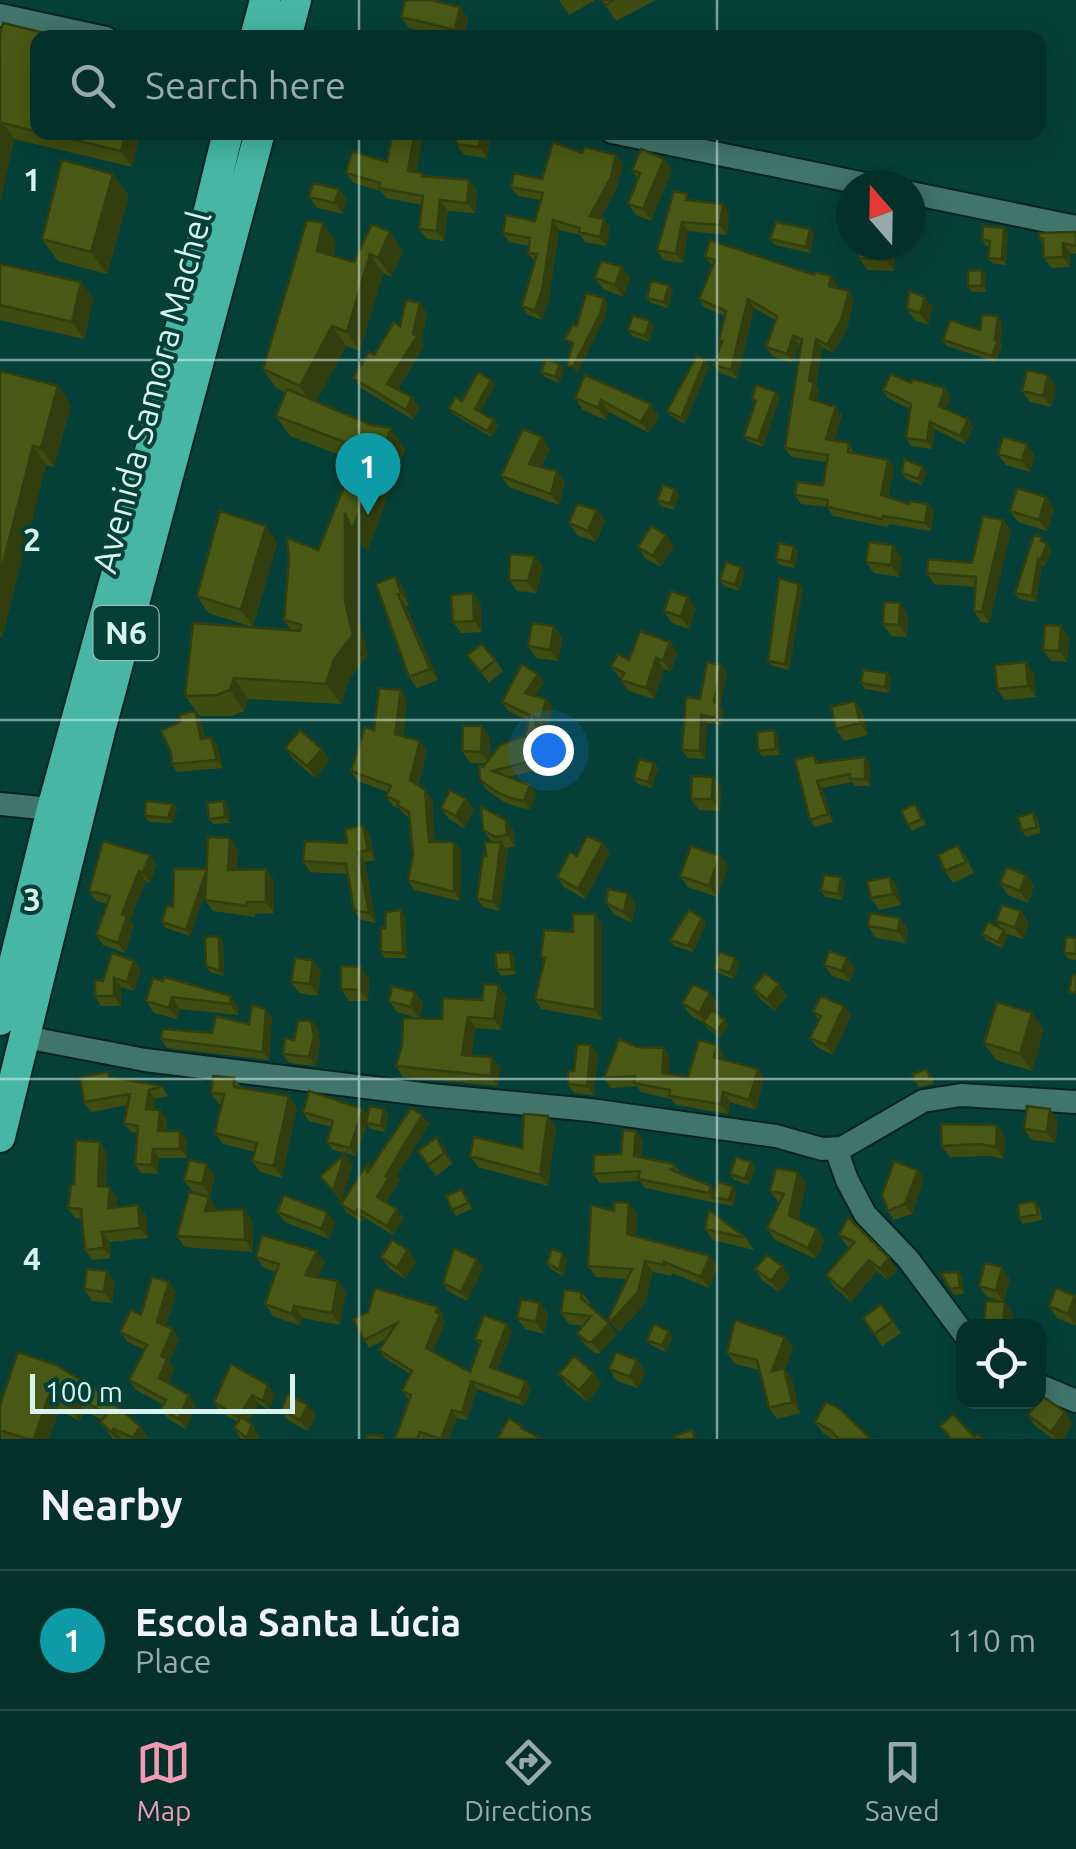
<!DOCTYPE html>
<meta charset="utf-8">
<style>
body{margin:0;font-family:Ubuntu,sans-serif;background:#0d3832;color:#f1f3f6}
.controls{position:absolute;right:30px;bottom:30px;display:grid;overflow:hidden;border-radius:20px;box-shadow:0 5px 25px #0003}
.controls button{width:90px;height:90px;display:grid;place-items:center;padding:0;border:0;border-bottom:2px solid #254b47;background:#04302a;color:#f1f3f6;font:50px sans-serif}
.compass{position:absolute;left:836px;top:170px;width:90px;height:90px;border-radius:50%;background:#04302a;box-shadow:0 5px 25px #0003;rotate:340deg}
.scale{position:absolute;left:30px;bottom:25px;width:265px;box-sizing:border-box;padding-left:10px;border:5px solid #d8f2ed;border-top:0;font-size:28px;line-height:35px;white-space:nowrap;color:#d8f2ed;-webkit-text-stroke:8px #054038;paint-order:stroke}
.you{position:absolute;left:548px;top:750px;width:35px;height:35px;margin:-25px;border:8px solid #fff;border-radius:50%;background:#1a73e8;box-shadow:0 0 0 15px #1a73e833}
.badge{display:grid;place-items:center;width:65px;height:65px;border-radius:50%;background:#f19ab3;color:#fff;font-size:32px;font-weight:700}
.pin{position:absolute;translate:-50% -82px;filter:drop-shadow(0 2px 5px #0008)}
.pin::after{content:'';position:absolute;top:52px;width:35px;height:30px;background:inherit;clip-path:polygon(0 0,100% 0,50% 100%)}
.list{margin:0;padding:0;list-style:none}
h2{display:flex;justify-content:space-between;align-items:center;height:130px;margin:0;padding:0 40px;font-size:42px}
h2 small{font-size:32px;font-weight:400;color:#97a9a8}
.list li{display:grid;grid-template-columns:65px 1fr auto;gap:30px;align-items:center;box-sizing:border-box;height:140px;padding:0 40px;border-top:2px solid #254b47}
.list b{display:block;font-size:38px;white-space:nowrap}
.list p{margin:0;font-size:32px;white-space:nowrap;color:#97a9a8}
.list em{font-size:32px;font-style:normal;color:#97a9a8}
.icon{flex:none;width:55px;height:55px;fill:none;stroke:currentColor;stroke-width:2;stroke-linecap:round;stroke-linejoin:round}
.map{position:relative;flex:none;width:1076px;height:1439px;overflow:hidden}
.search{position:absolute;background:#04302a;box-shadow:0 5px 25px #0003;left:30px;right:30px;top:30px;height:110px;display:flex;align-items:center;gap:25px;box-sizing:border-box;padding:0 35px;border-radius:20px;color:#97a9a8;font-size:38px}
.sheet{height:270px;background:#04302a}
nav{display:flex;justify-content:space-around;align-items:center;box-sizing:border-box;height:140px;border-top:2px solid #254b47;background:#04302a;font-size:28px;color:#97a9a8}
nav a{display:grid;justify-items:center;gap:5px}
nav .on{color:#f19ab3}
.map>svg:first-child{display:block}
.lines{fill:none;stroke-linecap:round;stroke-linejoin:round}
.minor-casing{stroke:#07231f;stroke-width:26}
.highway-casing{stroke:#07231f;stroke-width:34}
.minor{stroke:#41746b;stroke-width:22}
.highway{stroke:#47b6a4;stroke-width:30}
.wall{fill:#3f4c11}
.shaded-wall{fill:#333e0e}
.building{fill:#495814;stroke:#333e0e;stroke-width:2.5}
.grid{fill:none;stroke:#d8f2ed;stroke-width:2.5;stroke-opacity:0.55}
.labels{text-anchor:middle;stroke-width:8;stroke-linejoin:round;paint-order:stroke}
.shield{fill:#054038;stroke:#99bdb7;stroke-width:2.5}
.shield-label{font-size:32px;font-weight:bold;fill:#d8f2ed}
.street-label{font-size:35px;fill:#d8f2ed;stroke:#054038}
.grid-label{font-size:32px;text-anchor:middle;font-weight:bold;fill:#d8f2ed;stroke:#054038;stroke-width:8;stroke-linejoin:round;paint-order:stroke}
</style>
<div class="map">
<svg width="1076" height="1439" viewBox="0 0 1076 1439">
<rect width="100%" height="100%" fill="#054038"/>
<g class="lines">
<defs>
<path id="minor" d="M0 15 106 38
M612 132 870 185
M911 193 1076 227
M0 804 52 809
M25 1037 145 1060 430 1095 590 1110 776 1136 822 1149 842 1148 923 1101 961 1095 1076 1102
M836 1149 847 1180 865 1214 908 1259 964 1334
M1038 1385 1076 1401"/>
<path id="highway" d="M255 38 265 0
M286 38 296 0
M0 1020 52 809 155 433 228 132
M0 1137 101 727 260 132"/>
</defs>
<!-- minor casing -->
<use href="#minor" class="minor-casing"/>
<!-- highway casing -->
<use href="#highway" class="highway-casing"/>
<!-- minor -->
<use href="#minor" class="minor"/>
<!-- highway -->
<use href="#highway" class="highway"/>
</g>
<!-- wall -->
<path class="wall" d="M559 0H594V1L569 15Z
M602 0H656L616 21Z
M460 7 468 19 464 38H448L409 28 401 17Z
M0 35 38 38V132H141L132 167 14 139 0 203Z
M491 132 487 158 464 155 456 144Z
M582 153 623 164 617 187 601 218 604 219 610 228 606 246 585 242 581 235 559 230 549 299 542 320 528 315 522 306 535 262 528 253 529 246 509 242 503 233 535 221 541 200 518 196 511 187 542 179Z
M664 159 672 170 651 221 636 215 628 204 638 179 632 170Z
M416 172 424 176 477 190 475 213 448 211 444 241 427 239 419 229 422 205 386 198 381 191 353 183 346 173Z
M339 189 347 200 343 214 317 208 309 197Z
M129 196 107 274 58 261 42 239Z
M692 201 723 204 729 213 727 235 688 231 683 263 663 260 657 250Z
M390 232 403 252 391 277 383 273 360 351 346 346 316 401 405 449 367 552 359 541 360 622 368 655 349 679 341 704 248 699 244 711 232 716H200L185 696 291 630 284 620 318 550 355 461 290 436 276 416 285 392 276 388 263 369 336 242 333 256 354 262Z
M1076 232V254L1070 253V267L1051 268 1044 258V245L1039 238Z
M1008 233 1006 265 992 263 988 258 989 246H986L982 240Z
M814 234 810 253 775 245 770 239Z
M895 256 894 271 867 270 859 258Z
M705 257 814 275 831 276 837 285 836 288 854 300 847 329 833 353 822 347 816 385 819 390 817 401 842 415 834 441 849 443 854 453 888 460 894 468 888 498 909 504H928L934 512 931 531 889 524 888 527 833 516 827 507 801 504 795 495 823 485 826 462 791 457 785 448 801 345H799L792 363 772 356 766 347 775 320 754 308 737 379 720 373 714 365 721 343 719 341 725 316 704 307 699 299 713 266Z
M0 264 81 282 93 299 84 339 0 320Z
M622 267 630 278 623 297 603 289 595 278Z
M982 270 986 276V292H972L968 286Z
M669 285 673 290 668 308 651 303 647 298Z
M420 303 427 314 421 342 424 346 397 390 412 397 419 408 413 420 361 388 353 378Z
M933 308 928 325 915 320 907 309Z
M998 316 1002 322 1000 343 1002 346 996 362 947 346 943 340 980 330Z
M654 326 649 342 632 336 628 330Z
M560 364 564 370 559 383 545 377 541 372Z
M709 366 685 424 671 416 667 411Z
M0 371 71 405 54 467 46 465 2 637 0 636Z
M585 375 659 416 649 433 609 412 606 420 583 410 575 398Z
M1048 375 1056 386 1051 407 1030 402 1022 391Z
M491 380 495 385 480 412 494 420 498 426 491 437 453 414 449 409Z
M911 383 951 396 946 409 973 427 965 444 935 429 932 449 911 446 906 438 910 409 888 398 883 390Z
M780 397 763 447 748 441 744 436 755 404 752 399Z
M550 449 541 467 565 482 559 505 509 487 501 476Z
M998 454 1035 456 1030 472 1006 465Z
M927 472 922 485 906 479 902 473Z
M675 489 679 495 674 510 661 506 657 500Z
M1054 509 1047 531 1018 522 1010 511Z
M1003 520 1011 531 989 623 981 622 974 611 976 587 934 584 927 573 972 563Z
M605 521 596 542 577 535 569 523Z
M277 543 253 627 208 613 197 596Z
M1046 543 1051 549 1045 566 1042 565 1036 602 1019 599 1015 593Z
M674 546 661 567 646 559 638 547Z
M794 546 798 552 795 568 780 565 776 559Z
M535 556 543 567 536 593 517 591 509 580Z
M901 556 899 577 874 573 866 562Z
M745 573 739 591 724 586 720 580Z
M395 576 403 588 409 605 406 606 438 680 417 688 409 677Z
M799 584 803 589 789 670 772 666 768 661Z
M473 593 481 605 482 632 461 633 453 622Z
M696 608 689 629 672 623 664 611Z
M908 615 907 637 891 636 883 624Z
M554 626 562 638 558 661 536 658 528 646Z
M1061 626 1069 638 1067 662 1051 661 1043 650Z
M670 642 677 653 671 672 664 669 654 699 629 691 611 666Z
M467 655 495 660 503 671 489 683Z
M1026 662 1034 673 1036 697 1005 700 997 689Z
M721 665 727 672 720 705 724 711 721 725 707 723 705 759 688 758 682 750 700 699Z
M538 674 544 683 535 696 553 708 547 729 541 726 550 767 508 777 536 794 530 809 521 808 504 802 486 789 480 780 483 767 487 763H470L462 751 490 738 489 760 525 736 529 721 508 711 502 702Z
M891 679 889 693 865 689 861 683Z
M401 690 407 700 403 736 427 751 418 785 432 799 435 842H454L461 851 460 901 414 890 408 880 413 855 410 818 404 814 400 809 393 806 386 796 388 792 357 781 351 771 374 730Z
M195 711 200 718 205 738 211 737 217 744 223 768 177 772 172 764 181 721Z
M863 713 868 735 844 741 836 729Z
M774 730 778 736 780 755 762 756 758 751Z
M285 748 322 749 330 760 315 778 293 759Z
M814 755 819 762 865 757 870 764V786H855L852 782 822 788 833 822 815 827 810 820Z
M654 763 658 768 652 788 638 784 634 778Z
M713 777 721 788 720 811 699 810 691 799Z
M466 799 474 810 464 828 449 819 441 808Z
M224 801 228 807 229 823 213 824 209 819Z
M173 804 177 810 172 823 149 822 145 816Z
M919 810 926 824 912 831 908 825Z
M1033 813 1037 818 1041 833 1026 837 1022 831Z
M363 825 370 836 375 860 365 862 376 923 361 920 354 910 347 874 310 872 303 861 347 843Z
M483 830 514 831 515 847 505 848 508 851 499 911 483 907 477 898 486 856 492 842Z
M230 838 238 850 236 870 274 880V913L255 914V917L213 911 205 900V893L190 936 166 928 162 922Z
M958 845 966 857 974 873 953 883 945 871Z
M610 853 585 899 564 887 557 877 577 856Z
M150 855 156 865 150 883 146 881 130 920 134 926 125 953 103 945 96 935 107 904 96 901 89 891Z
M720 856 728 867 717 897 688 887 680 876Z
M1026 875 1034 886 1028 903 1008 895 1000 883Z
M841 877 845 883 842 900 825 897 821 891Z
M890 877 898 888 901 905 879 910 871 898Z
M628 893 636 904 632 923 614 914 606 903Z
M595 914 602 924V1020L541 1009 535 999 544 961 541 957Z
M405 916 407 958H385L381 952 385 928Z
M702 918 706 924 693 952 674 946 670 940Z
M900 918 908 929 906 943 876 938 868 926Z
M996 921 1029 923 1023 939 1007 934 1008 936 1002 948 986 940 982 934 1000 928Z
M219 936 223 942 224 976 210 972 206 966Z
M1076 938V960L1069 959 1064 953Z
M514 957 516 974 501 976 497 970Z
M735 957 740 963 734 979 718 973 714 968Z
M313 960 321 972 318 996 299 993 291 982Z
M134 961 141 970 134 991 121 987V1006H101L95 996 103 981Z
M824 965 855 969 850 982 832 976Z
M164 977 239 1008 238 1015 180 1009 177 1019 154 1013 146 1001 163 981Z
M369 978 368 1001H349L341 989Z
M753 988 787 996 775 1011 761 1000Z
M415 992 423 1003 419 1018 397 1012 389 1001Z
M710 993 718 1005 714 1012 725 1020 729 1025 720 1037 707 1028 704 1023 690 1015 682 1003Z
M506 996 501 1030 476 1028 471 1056 492 1057 500 1068 498 1086 403 1077 396 1066 442 1019 482 1000Z
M813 1012 851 1015 833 1055 817 1047 810 1038 819 1020Z
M272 1017 269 1060 167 1048 161 1039 212 1033Z
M318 1028 320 1044 316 1066 289 1063 283 1054 294 1040Z
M1044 1029 1032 1071 996 1060 984 1043Z
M591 1045 598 1055 594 1095 574 1093 568 1084Z
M717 1045 724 1054 722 1059 758 1069 764 1079 756 1110 730 1102 728 1114 676 1105 671 1099 641 1092 637 1086 611 1088 604 1078 637 1047 664 1048 670 1058 669 1074 688 1077Z
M931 1075 934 1084 919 1087 915 1081Z
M112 1077 162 1086 168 1096 155 1099 154 1110 167 1120 166 1131 187 1140V1158H159L158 1174 141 1173 135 1164 137 1133 131 1132 124 1123 128 1105 91 1112 84 1102Z
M234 1078 242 1088 297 1108 282 1178 260 1172 252 1161 255 1152 223 1144 215 1133 222 1104H219L211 1093Z
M363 1109 368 1116 388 1115 385 1132 370 1129 367 1124 356 1156 333 1150 327 1142 332 1127 309 1121 303 1112Z
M422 1115 429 1124 397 1176 400 1180 386 1202 404 1218 393 1235 365 1218 362 1222 347 1213 341 1204 372 1166Z
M1058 1121 1055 1143 1032 1140 1024 1129Z
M556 1127 548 1186 478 1167 470 1156 522 1148Z
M636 1131 643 1140 641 1158 674 1164 681 1174 711 1186 715 1191 737 1192 733 1206 717 1203 716 1201V1203L645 1188 640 1181 600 1183 593 1174 621 1154Z
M1005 1136 1004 1159 988 1156 950 1157 942 1146Z
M445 1148 452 1164 436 1176 418 1151Z
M107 1152 106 1187 117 1198 116 1207 146 1215 148 1238 110 1242 111 1258 92 1260 85 1250 82 1219 75 1218 68 1208 74 1184Z
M751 1162 755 1168 749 1185 734 1180 730 1174Z
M918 1170 924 1179 912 1214 894 1220 888 1211Z
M798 1172 806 1184 798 1219 817 1229 825 1240 816 1259 775 1240 767 1228 779 1203 770 1191Z
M215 1176 210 1196 192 1191 184 1180Z
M466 1195 472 1209 456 1216 452 1210Z
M209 1197 217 1210 252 1220 253 1252 185 1247 177 1236Z
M629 1203 637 1214 636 1237 718 1267 709 1288 672 1273 671 1276 653 1272 645 1303 619 1332 608 1319 627 1279 596 1277 588 1266 614 1211Z
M1039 1206 1042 1220 1023 1224 1019 1218Z
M277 1212 335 1222 329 1239 285 1222Z
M705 1229 746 1238 754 1250 713 1240Z
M839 1235 889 1258 897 1270 888 1280 877 1271 851 1302 834 1287 826 1275 850 1248 847 1246Z
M408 1250 416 1262 405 1279 389 1268 381 1257Z
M256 1257 325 1263 317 1277 338 1281 346 1292 340 1325 302 1318 300 1326 273 1316 265 1304 276 1272 264 1268Z
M477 1259 483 1268 467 1301 449 1292 443 1283Z
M567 1259 563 1276 551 1269 547 1263Z
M755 1269 790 1277 779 1292 763 1281Z
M107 1271 115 1283 112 1303 92 1301 84 1289Z
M958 1272 962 1277 964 1294 954 1295 950 1289Z
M1010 1279 1004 1302 1013 1313 1012 1326H987L984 1323 1003 1302 987 1297 979 1286Z
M169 1282 176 1292 166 1326 180 1339 169 1362 174 1370 168 1383 196 1405 186 1429 168 1419 161 1409 164 1405 136 1390 129 1380 145 1350 128 1342 120 1332 141 1315Z
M582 1292 590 1303V1305L609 1323 617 1334 600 1353H595L585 1345 577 1333 583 1326 569 1324 561 1313Z
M1075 1296 1076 1298V1326L1057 1318 1049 1306Z
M540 1303 548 1314 544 1334 525 1329 517 1318Z
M881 1304 901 1333 882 1346 863 1318Z
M438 1307 443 1315 442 1318 445 1322 433 1352 470 1372 480 1345 475 1339 507 1324 512 1332 497 1370 526 1381 531 1389 524 1406 477 1389 467 1420 457 1418 449 1439H395L409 1400 402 1391 410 1374 385 1358 379 1350 386 1339 369 1348 353 1319Z
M673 1336 666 1352 651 1345 647 1340Z
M785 1337 793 1348 785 1369 792 1379 800 1413 777 1419 769 1408 759 1370 735 1364 727 1353Z
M18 1352 140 1426 149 1439H113L100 1422 102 1420 85 1411 79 1421 59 1410 49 1439H1L0 1405Z
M637 1360 645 1371 638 1388 617 1381 609 1369Z
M231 1364 275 1394 269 1410 259 1404 248 1422 260 1436 259 1439H241L234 1428 238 1422 220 1412 214 1402Z
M559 1374 602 1384 587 1402 567 1385Z
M281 1410 316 1416 308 1431 289 1421Z
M1065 1412 1073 1424 1063 1439H1053L1036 1427 1028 1415Z
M815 1422 871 1439H833L823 1433Z"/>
<!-- shaded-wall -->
<path class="shaded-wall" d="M460 7 468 19 464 38H460L455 30Z
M3 123 14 139 0 203V136Z
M126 132H141L132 167 121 151Z
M415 132H424L415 181 408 171Z
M481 132H491L487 158 479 147Z
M616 155 623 164 617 187 597 225 590 216Z
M664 159 672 170 651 221 643 209Z
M113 174 129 196 107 274 91 252Z
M469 180 477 190 475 213 467 203Z
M339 189 347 200 343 214 335 203Z
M440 200 448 211 444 241 437 231Z
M723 204 729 213 727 235 720 225Z
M604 219 610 228 606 246 600 237Z
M553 220 559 230 549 299 542 320 535 311Z
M682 222 688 231 683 263 676 254Z
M323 223 336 242 331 271 317 251Z
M1004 228 1008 233 1006 265 1002 259Z
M810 229 814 234 810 253 806 247Z
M390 232 403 252 391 277 378 258Z
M1063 243 1070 253V267L1063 257Z
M888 245 895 256 894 271 886 260Z
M370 254 383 273 360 351 347 332Z
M622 267 630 278 623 297 615 285Z
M982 270 986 276V292L982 286Z
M831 276 837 285 834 294 829 286Z
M81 282 93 299 84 339 72 322Z
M669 285 673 290 668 308 664 302Z
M849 291 854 300 847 329 833 353 827 345Z
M925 297 933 308 928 325 920 313Z
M604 298 608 304 604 320 577 373 573 367Z
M748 299 754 308 737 379 731 370Z
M420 303 427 314 421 342 424 346 394 394 387 384 413 334Z
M998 316 1002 322 1000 343 1002 346 996 362 992 356Z
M650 321 654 326 649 342 645 336Z
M332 326 346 346 314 406 300 386Z
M793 336 799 345 792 363 787 354Z
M816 339 822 347 816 385 819 390 816 407 810 399 809 381Z
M705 360 709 366 685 424 681 418Z
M560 364 564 370 559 383 555 377Z
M1048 375 1056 386 1051 407 1043 396Z
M491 380 495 385 479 414 475 409Z
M58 386 71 405 54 467 41 448Z
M945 388 951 396 944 414 939 406Z
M776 392 780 397 763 447 758 441Z
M412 397 419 408 413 420 406 410Z
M601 400 609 412 606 420 598 408Z
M651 404 659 416 649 433 641 422Z
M836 407 842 415 832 448 826 439Z
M968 419 973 427 965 444 960 436Z
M494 420 498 426 491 437 487 431Z
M930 422 935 429 932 449 927 441Z
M391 428 405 449 367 552 359 541 360 622 368 655 349 679 341 704 326 684 345 601V513Z
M542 437 550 449 537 475 529 464Z
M1027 444 1035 456 1030 472 1022 461Z
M33 446 46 465 2 637 0 633V575Z
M888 460 894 468 887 504 881 495Z
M923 467 927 472 922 485 918 479Z
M557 471 565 482 559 505 551 494Z
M675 489 679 495 674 510 670 504Z
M1046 497 1054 509 1047 531 1039 520Z
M928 504 934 512 931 531 925 523Z
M597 510 605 521 596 542 588 531Z
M1003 520 1011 531 989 623 982 612Z
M266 526 277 543 253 627 241 610Z
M666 535 674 546 661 567 653 556Z
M1047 543 1051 549 1045 566 1041 560Z
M893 545 901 556 899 577 891 565Z
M794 546 798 552 795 568 791 562Z
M535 556 543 567 536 593 528 581Z
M1038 559 1042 565 1036 602 1032 596Z
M741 567 745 573 739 591 735 585Z
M395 576 403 588 409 605 401 593Z
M799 584 803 589 789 670 785 664Z
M473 593 481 605 482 632 474 621Z
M398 594 406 606 438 680 430 669Z
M688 597 696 608 689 629 681 617Z
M900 603 908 615 907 637 899 625Z
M554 626 562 638 558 661 550 650Z
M1061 626 1069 638 1067 662 1059 651Z
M670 642 677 653 671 672 663 661Z
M656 658 664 669 654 699 646 688Z
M1026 662 1034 673 1036 697 1028 686Z
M721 665 727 672 720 705 724 711 721 725 716 718 714 702Z
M887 673 891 679 889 693 885 687Z
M538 674 544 683 531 702 525 693Z
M234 678 248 699 244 711 230 690Z
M401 690 407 700 402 744 395 734Z
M546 699 553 708 547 729 541 720Z
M855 701 863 713 868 735 860 723Z
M195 711 200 718 207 747 201 739Z
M701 715 707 723 705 759 700 751Z
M534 717 541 726 550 767 544 758Z
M482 726 490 738 489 763 481 752Z
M774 730 778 736 780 755 776 749Z
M211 737 217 744 223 768 217 760Z
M420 741 427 751 416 789 410 780Z
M322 749 330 760 315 778 307 766Z
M865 757 870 764V786L865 779Z
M654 763 658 768 652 788 648 782Z
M713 777 721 788 720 811 712 799Z
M817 781 822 788 833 822 828 814Z
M530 785 536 794 530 809 524 801Z
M425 790 432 799 436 851 429 842Z
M466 799 474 810 464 828 456 816Z
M224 801 228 807 229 823 225 817Z
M173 804 177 810 172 823 168 818Z
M506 820 514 831 515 847 507 835Z
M363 825 370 836 375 860 368 850Z
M230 838 238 850 236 881 228 870Z
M454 842 461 851 460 901 454 892Z
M501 842 508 851 499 911 493 902Z
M603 843 610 853 585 899 578 889Z
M358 852 365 862 376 923 369 913Z
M150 855 156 865 150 883 143 873Z
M720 856 728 867 717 897 709 886Z
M207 869 211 874 190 936 186 930Z
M266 869 274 880V913L266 902Z
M139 871 146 881 130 920 134 926 125 953 118 943 122 914Z
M1026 875 1034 886 1028 903 1020 891Z
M841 877 845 883 842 900 838 894Z
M890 877 898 888 901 905 893 894Z
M628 893 636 904 632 923 624 912Z
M401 910 405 916 407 958 403 953Z
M1021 911 1029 923 1023 939 1015 928Z
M595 914 602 924V1020L595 1010Z
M702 918 706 924 693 952 688 946Z
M900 918 908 929 906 943 898 931Z
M1004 930 1008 936 1002 948 998 942Z
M219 936 223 942 224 976 220 971Z
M510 952 514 957 516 974 512 969Z
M735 957 740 963 734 979 730 973Z
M847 957 855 969 850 982 842 971Z
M313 960 321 972 318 996 310 984Z
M134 961 141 970 134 991 127 982Z
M361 967 369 978 368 1001 360 990Z
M114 978 121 987V1006L114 996Z
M779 984 787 996 775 1011 767 1000Z
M499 985 506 996 501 1030 494 1019Z
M415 992 423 1003 419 1018 411 1007Z
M710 993 718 1005 707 1024 699 1013Z
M231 996 239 1008 238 1015 230 1004Z
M172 997 180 1009 177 1019 169 1008Z
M844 1006 851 1015 833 1055 826 1045Z
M266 1009 272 1017 269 1060 263 1052Z
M1032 1013 1044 1029 1032 1071 1020 1054Z
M468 1017 476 1028 469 1065 462 1055Z
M311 1020 318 1028 320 1044 316 1066 309 1057Z
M725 1020 729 1025 720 1037 716 1032Z
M591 1045 598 1055 594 1095 587 1086Z
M717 1045 724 1054 720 1066 714 1057Z
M664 1048 670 1058 669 1083 662 1073Z
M492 1057 500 1068 498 1086 491 1076Z
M758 1069 764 1079 756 1110 749 1100Z
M149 1090 155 1099 152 1118 146 1109Z
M723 1092 730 1102 728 1114 721 1104Z
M289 1096 297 1108 282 1178 274 1166Z
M363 1109 369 1117 356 1156 350 1148Z
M384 1109 388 1115 385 1132 381 1126Z
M1050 1109 1058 1121 1055 1143 1047 1132Z
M160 1110 167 1120 165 1140 158 1131Z
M422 1115 429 1124 397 1176 400 1180 384 1206 377 1197 385 1177Z
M548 1116 556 1127 548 1186 540 1175Z
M997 1125 1005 1136 1004 1159 996 1147Z
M180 1131 187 1140V1158L180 1149Z
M636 1131 643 1140 640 1166 634 1156Z
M437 1137 445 1148 452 1164 444 1153Z
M100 1142 107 1152 105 1196 98 1186Z
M153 1149 159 1158 158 1174 152 1165Z
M345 1154 353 1165 341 1203 333 1191Z
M751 1162 755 1168 749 1185 745 1179Z
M207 1164 215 1176 210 1196 202 1184Z
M918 1170 924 1179 912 1214 905 1204Z
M798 1172 806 1184 797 1226 789 1215Z
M711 1186 718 1195 713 1197 716 1203 709 1193Z
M733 1186 737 1192 733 1206 729 1200Z
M110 1187 117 1198 115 1218 108 1208Z
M209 1197 217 1209 213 1222 205 1211Z
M629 1203 637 1214 635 1246 627 1234Z
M138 1205 146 1215 148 1238 140 1228Z
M244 1209 252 1220 253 1252 245 1240Z
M358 1209 365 1218 362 1222 355 1213Z
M397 1209 404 1218 393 1235 387 1226Z
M327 1212 335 1222 329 1239 322 1229Z
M817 1229 825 1240 816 1259 808 1248Z
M102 1232 110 1242 111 1258 104 1248Z
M408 1250 416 1262 405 1279 397 1268Z
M317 1251 325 1263 313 1286 305 1275Z
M563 1253 567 1259 563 1276 559 1270Z
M710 1256 718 1267 709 1288 701 1277Z
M889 1258 897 1270 888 1280 880 1269Z
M477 1259 483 1268 467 1301 461 1292Z
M869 1260 877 1271 851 1302 843 1290Z
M645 1261 653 1272 645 1303 619 1332 611 1321Z
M782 1266 790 1277 779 1292 771 1281Z
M1002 1267 1010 1279 1004 1302 996 1291Z
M107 1271 115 1283 112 1303 104 1292Z
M958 1272 962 1277 964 1294 960 1288Z
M338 1281 346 1292 340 1325 332 1313Z
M169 1282 176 1292 164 1332 157 1322Z
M1075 1296 1076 1298V1326L1068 1314Z
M1005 1302 1013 1313 1012 1326H1004L1003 1324Z
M540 1303 548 1314 544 1334 536 1322Z
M294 1306 302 1318 300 1326 292 1314Z
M438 1307 443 1315 442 1318 445 1322 431 1356 426 1348Z
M609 1323 617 1334 600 1353 592 1342Z
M507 1324 512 1332 495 1375 490 1367Z
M173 1329 180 1339 169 1362 174 1370 166 1388 159 1378 161 1356Z
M669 1331 673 1336 666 1352 662 1346Z
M785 1337 793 1348 785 1369 792 1379 800 1413 772 1371Z
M637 1360 645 1371 638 1388 630 1377Z
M594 1373 602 1384 587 1402 579 1390Z
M471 1381 477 1389 467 1420 462 1413Z
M526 1381 531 1389 524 1406 519 1398Z
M268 1385 275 1394 269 1410 263 1401Z
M49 1395 59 1410 49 1439H34Z
M189 1395 196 1405 186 1429 179 1419Z
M252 1395 259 1404 245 1426 239 1417Z
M75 1396 85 1411 79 1421 69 1406Z
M308 1405 316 1416 308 1431 300 1420Z
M452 1410 457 1418 449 1439H441Z
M1065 1412 1073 1424 1063 1439H1056L1051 1432Z
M252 1424 260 1436 259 1439 247 1438Z
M140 1426 149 1439H134Z
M114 1429 121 1439H116L111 1432Z"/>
<!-- building -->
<path class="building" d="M405 0H430L460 7 455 30 401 17Z
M602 0H615L605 5Z
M3 23 65 38H38V132L3 123 0 136V35Z
M42 132H126L121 151Z
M393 132H415L408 171 422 173V176L469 180 467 203 440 200 437 231 419 229 423 196 379 188 380 183 346 173 352 151 387 162Z
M457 132H481L479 147 456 144Z
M553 142 582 153 585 147 616 155 611 177 590 216 604 219 600 237 579 232 580 228 553 220 542 290 535 311 522 306 537 254 528 253 530 238 503 233 506 215 535 221 543 193 511 187 514 173 542 179Z
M641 149 664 159 643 209 628 204 640 173 632 170Z
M62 160 113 174 91 252 42 239Z
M313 183 339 189 335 203 309 197Z
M674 191 687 194 686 200 723 204 720 225 682 222 676 254 657 250Z
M307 220 323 223 317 251 354 262 372 224 390 232 378 258 370 254 347 332 332 326 300 386 263 369Z
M776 222 810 229 806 247 770 239Z
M983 226 1004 228 1002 259 988 258 990 241 982 240Z
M1073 232H1076V246L1063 243V257L1044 258 1043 239 1039 238V233Z
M710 240 814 275 815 272 831 276 829 286 849 291 841 321 827 345 816 339 809 381 814 382 810 399 836 407 826 439 849 443 848 452 888 460 881 495 909 504 910 501 928 504 925 523 883 516 882 519 827 507 828 500 795 495 797 482 823 485 828 455 785 448 802 339 793 336 787 354 766 347 777 316 748 299 731 370 714 365 722 341H719L726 311 699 299 715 260 705 257Z
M859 245H887L886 260 859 258Z
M601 261 622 267 615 285 595 278Z
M0 264 81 282 72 322 0 305Z
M982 270V286H968V271Z
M651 281 669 285 664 302 647 298Z
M909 291 925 297 920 313 907 309Z
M586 293 604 298 600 314 573 367 567 365 573 343 565 339 573 324 577 326Z
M406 300 420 303 413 334 417 336 387 384 412 397 406 410 353 378 369 352 374 355 394 322 400 326Z
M633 315 650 321 645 336 628 330Z
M982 315 998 316 995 340H998L992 356 943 340 950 320 980 330Z
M697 356 705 360 681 418 667 411Z
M546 359 560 364 555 377 541 372Z
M1027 370 1048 375 1043 396 1022 391Z
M0 371 58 386 41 448 33 446 0 575Z
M478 372 491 380 475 409 494 420 487 431 449 409 455 397 462 401Z
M891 374 911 383 912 379 945 388 939 406 968 419 960 436 930 422 927 441 906 438 911 404 883 390Z
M585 375 651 404 641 422 601 400 598 408 575 398Z
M756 385 776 392 758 441 744 436 756 401 752 399Z
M287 389 371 425 391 428 352 531 345 513V601L353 635 334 659 326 684 234 678 230 690 217 695 185 696 193 623 300 631 301 625 284 620 289 558 287 538 318 550 360 448 276 416Z
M523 429 542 437 529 464 557 471 551 494 501 476Z
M1003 437 1027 444 1022 461 998 454Z
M904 459 923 467 918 479 902 473Z
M663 485 675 489 670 504 657 500Z
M1017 488 1046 497 1039 520 1010 511Z
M577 504 597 510 588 531 569 523Z
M220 511 266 526 241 610 197 596Z
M983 516 1003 520 982 612 974 611 976 577 927 573 928 559 972 563Z
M651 526 666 535 653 556 638 547Z
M1034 535 1042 537 1041 541 1047 543 1041 560 1038 559 1032 596 1015 593Z
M869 542 893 545 891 565 866 562Z
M779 543 794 546 791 562 776 559Z
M510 554 535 556 528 581 509 580Z
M726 562 741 567 735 585 720 580Z
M395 576 401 593 398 594 430 669 409 677 376 584Z
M779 578 799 584 785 664 768 661Z
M671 591 688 597 681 617 664 611Z
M473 593 474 621 453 622 451 595Z
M884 602 900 603 899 625 883 624Z
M532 623 554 626 550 650 528 646Z
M1045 625 1061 626 1059 651 1043 650Z
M640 631 670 642 663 661 656 658 646 688 621 680 624 673 611 666 618 654 629 660Z
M482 644 495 660 481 672 467 655Z
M707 662 721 665 714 702 718 703 716 718 701 715 700 751 682 750 686 697 700 699Z
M1026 662 1028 686 997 689 995 665Z
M522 664 538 674 525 693 546 699 541 720 534 717 544 758 492 771 530 785 524 801 514 799 498 793 480 780 479 766 483 767 500 745 525 736 530 715 502 702Z
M863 670 887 673 885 687 861 683Z
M379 688 401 690 395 734 420 741 410 780 425 790 429 842H454V892L408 880 413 855 409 812 397 805 399 802 386 796 391 786 351 771 365 727 374 730Z
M855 701 860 723 836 729 831 707Z
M195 711 201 739 211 737 217 760 172 764 171 752 161 731 181 721 179 715Z
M463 726H482L481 752 462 751Z
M300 730 322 749 307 766 285 748Z
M774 730 776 749 758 751 757 732Z
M814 755 816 763 865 757V779H850V774L817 781 828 814 810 820 795 760Z
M639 759 654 763 648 782 634 778Z
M692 776 713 777 712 799H691Z
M450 790 466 799 456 816 441 808Z
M146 801 173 804 168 818 145 816Z
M224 801 225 817 209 819 207 803Z
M915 804 922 819 908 825 901 811Z
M481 807 506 820 507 835 495 837 483 830Z
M1033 813 1037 827 1022 831 1018 817Z
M363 825 368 850 358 852 369 913 354 910 346 864 303 861 305 841 347 843 345 829Z
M587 836 603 843 578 889 557 877 570 852 577 856Z
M208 837 230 838 228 870 266 869V902H247V906L205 900Z
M103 841 150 855 143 873 139 871 122 914 127 916 118 943 96 935 110 896 89 891Z
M485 842H501L493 902 477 898 483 855 486 856Z
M958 845 966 862 945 871 938 855Z
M691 846 720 856 709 886 680 876Z
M1007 867 1026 875 1020 891 1000 883Z
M174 869H207L186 930 162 922 167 905 173 907Z
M824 875 841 877 838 894 821 891Z
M890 877 893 894 871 898 867 881Z
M608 889 628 893 624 912 606 903Z
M1002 905 1021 911 1015 928 996 921Z
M401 910 403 953 381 952V928H385L386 912Z
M689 910 702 918 688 946 670 940Z
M870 913 900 918 898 931 868 926Z
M573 914H595V1010L535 999 545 958 541 957 544 930 573 932Z
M988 922 1004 930 998 942 982 934Z
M219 936 220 971 206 966 205 937Z
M1066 937 1076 938V954L1064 953Z
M829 951 847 957 842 971 824 965Z
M510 952 512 969 497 970 495 953Z
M719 952 735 957 730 973 714 968Z
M112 953 134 961 127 982 114 978V996H95V980L103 981Z
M295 958 313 960 310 984 291 982Z
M341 966 361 967 360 990 341 989Z
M765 973 779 984 767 1000 753 988Z
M1072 975H1076V993L1069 992Z
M164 977 231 996 230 1004 172 997 169 1008 146 1001 153 978 163 981Z
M484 984 499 985 494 1019 468 1017 462 1055 492 1057 491 1076 396 1066 402 1045 403 1018 442 1019 443 998 482 1000Z
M693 984 710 993 699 1013 682 1003Z
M392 986 415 992 411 1007 389 1001Z
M821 996 844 1006 826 1045 810 1038 821 1016 813 1012Z
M997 1002 1032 1013 1020 1054 984 1043Z
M252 1005 266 1009 263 1052 161 1039 163 1029 212 1033 216 1016 249 1024Z
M712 1010 725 1020 716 1032 703 1022Z
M311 1020 314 1036 309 1057 283 1054 285 1038 294 1040 298 1021Z
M619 1039 637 1047 664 1048 662 1073 688 1077 699 1040 717 1045 714 1057 758 1069 749 1100 723 1092 721 1104 669 1096 670 1090 634 1083 635 1076 604 1078Z
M577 1044 591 1045 587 1086 568 1084V1071H574Z
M927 1069 930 1078 915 1081 912 1074Z
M108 1072 109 1077 162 1086 149 1090 146 1109 160 1110 158 1131H180V1149H153L152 1165 135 1164 138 1126 124 1123 130 1094 84 1102 80 1077Z
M213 1076 234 1078V1087L289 1096 274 1166 252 1161 257 1143 215 1133 224 1094 211 1093Z
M309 1091 363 1109 350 1148 327 1142 333 1121 303 1112Z
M370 1106 384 1109 381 1126 366 1123Z
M1027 1106 1050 1109 1047 1132 1024 1129Z
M411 1108 422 1115 385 1177 393 1171 377 1197 397 1209 387 1226 358 1209 355 1213 341 1204 369 1161 367 1173Z
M524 1114 548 1116 540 1175 470 1156 474 1137 522 1148Z
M941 1124 997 1125 996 1147 980 1144 942 1146Z
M623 1130 636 1131 634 1156 674 1164V1169H669L711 1186 709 1193 638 1179 640 1171 593 1174 594 1155 621 1154Z
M437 1137 444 1153 428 1165 418 1151Z
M76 1140 100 1142 98 1186 110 1187 108 1208 138 1205 140 1228 102 1232 104 1248 85 1250 81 1209 68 1208 71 1184H74Z
M345 1154 333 1191 320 1176Z
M736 1157 751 1162 745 1179 730 1174Z
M189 1160 207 1164 202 1184 184 1180Z
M894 1161 918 1170 905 1204 888 1211 882 1195Z
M776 1168 798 1172 789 1215 817 1229 808 1248 767 1228 784 1194 770 1191Z
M718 1182 733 1186 729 1200 713 1197Z
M462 1189 468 1203 452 1210 446 1196Z
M189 1192 209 1197 205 1211 244 1209 245 1240 177 1236Z
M284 1195 327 1212 322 1229 277 1212Z
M1035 1201 1038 1214 1019 1218 1018 1204Z
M614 1202 629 1203 627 1234 710 1256 701 1277 664 1262V1265L645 1261 638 1292 611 1321 608 1319 632 1269 588 1266 591 1205 614 1211Z
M709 1210 746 1238 705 1229Z
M848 1217 889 1258 880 1269 869 1260 843 1290 826 1275 855 1242 839 1235Z
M262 1235 317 1251 305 1275 338 1281 332 1313 294 1306 292 1314 265 1304 279 1264 256 1257Z
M392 1240 408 1250 397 1268 381 1257Z
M454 1248 477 1259 461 1292 443 1283Z
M552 1249 563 1253 559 1270 547 1263Z
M767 1255 782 1266 771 1281 755 1269Z
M985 1263 1002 1267 996 1291 979 1286Z
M87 1269 107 1271 104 1292 84 1289Z
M958 1272 960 1288 950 1289 941 1273Z
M152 1277 169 1282 157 1322 173 1329 161 1356 167 1359 159 1378 189 1395 179 1419 161 1409 166 1400 129 1380 147 1345 120 1332 131 1310 141 1315Z
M375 1288 438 1307 436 1312 440 1314 426 1348 470 1372 481 1341 475 1339 484 1315 507 1324 490 1367 526 1381 519 1398 471 1381 462 1413 452 1410 441 1439 420 1432 417 1439H395L411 1395 402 1391 412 1371 379 1350 397 1323 364 1340 353 1319 368 1312Z
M1056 1288 1075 1296 1068 1314 1049 1306Z
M564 1290 582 1292 581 1298 609 1323 592 1342H587L577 1333 591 1316 561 1313Z
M521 1299 540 1303 536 1322 517 1318Z
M986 1301 1005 1302 1003 1324 984 1323Z
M881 1304 893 1321 874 1334 863 1318Z
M735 1320 785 1337 772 1371 784 1368 792 1402 769 1408 757 1360 727 1353Z
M654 1324 669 1331 662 1346 647 1340Z
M18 1352 56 1365 99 1391 140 1426 133 1438 114 1429 111 1432 100 1422 107 1414 75 1396 69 1406 49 1395 34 1439H27L0 1430V1405Z
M616 1352 637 1360 630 1377 609 1369Z
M574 1356 594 1373 579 1390 559 1374Z
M231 1364 268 1385 263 1401 252 1395 239 1417 214 1402Z
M288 1394 308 1405 300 1420 281 1410Z
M1042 1396 1065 1412 1051 1432 1028 1415Z
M826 1402 840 1409 871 1439H839L830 1430 815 1422Z
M953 1414 974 1437 977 1434 984 1439H952L940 1426Z
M241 1417 252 1424 247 1438 234 1428Z
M509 1418 522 1426 521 1428 542 1439H497Z
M692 1430 695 1439H675L674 1436Z
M367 1435 383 1436V1439H367Z"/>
<!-- grid -->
<path class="grid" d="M359 0V38M717 0V38M359 132V1439M717 132V1439M0 360H1076M0 720H1076M0 1079H1076"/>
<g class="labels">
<!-- shield labels -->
<rect class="shield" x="93.5" y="606" width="65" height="54" rx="8"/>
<g class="shield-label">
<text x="126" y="644">N6</text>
</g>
<!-- street labels -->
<g class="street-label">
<text transform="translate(152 392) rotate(-75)" y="12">Avenida Samora Machel</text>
</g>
</g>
<g class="grid-label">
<text x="32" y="191">1</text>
<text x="32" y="551">2</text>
<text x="32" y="911">3</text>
<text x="32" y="1270">4</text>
</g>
</svg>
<div class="controls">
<button><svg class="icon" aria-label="locate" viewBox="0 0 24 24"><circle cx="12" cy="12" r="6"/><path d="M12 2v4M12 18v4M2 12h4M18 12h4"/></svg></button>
</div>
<svg class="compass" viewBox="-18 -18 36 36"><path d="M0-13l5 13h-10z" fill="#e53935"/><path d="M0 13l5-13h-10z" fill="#97a9a8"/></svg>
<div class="scale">100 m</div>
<div class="you"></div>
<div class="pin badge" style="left:368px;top:515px;background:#0f9aa8">1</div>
<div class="search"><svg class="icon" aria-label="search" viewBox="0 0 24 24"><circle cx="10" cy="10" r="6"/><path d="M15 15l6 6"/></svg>Search here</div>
</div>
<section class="sheet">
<h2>Nearby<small></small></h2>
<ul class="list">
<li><span class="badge" style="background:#0f9aa8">1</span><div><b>Escola Santa Lúcia</b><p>Place</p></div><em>110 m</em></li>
</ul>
</section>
<nav>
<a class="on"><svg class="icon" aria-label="map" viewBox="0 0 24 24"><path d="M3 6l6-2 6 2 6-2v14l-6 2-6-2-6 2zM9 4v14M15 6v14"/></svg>Map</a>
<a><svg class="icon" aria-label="directions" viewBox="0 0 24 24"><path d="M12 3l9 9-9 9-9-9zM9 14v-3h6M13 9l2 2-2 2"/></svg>Directions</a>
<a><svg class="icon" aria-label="saved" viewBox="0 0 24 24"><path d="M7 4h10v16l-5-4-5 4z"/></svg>Saved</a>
</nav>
